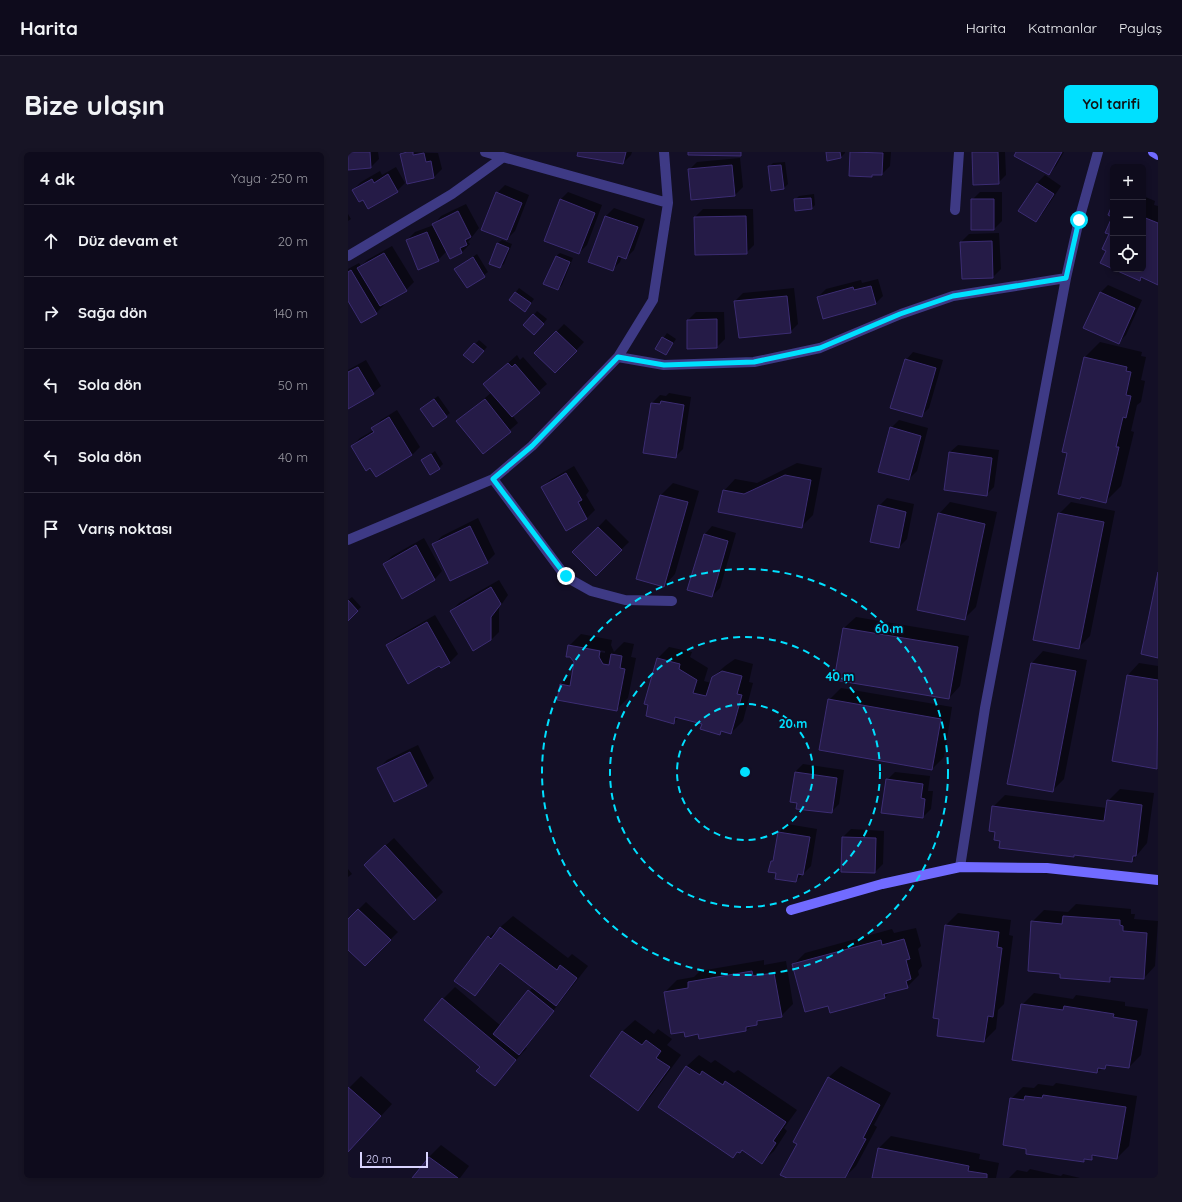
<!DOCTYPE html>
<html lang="tr">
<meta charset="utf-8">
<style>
body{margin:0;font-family:Quicksand,sans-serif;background:#171425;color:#f1f3f6}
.controls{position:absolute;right:12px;top:12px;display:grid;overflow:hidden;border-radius:6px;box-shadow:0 2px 6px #0003}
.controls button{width:36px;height:36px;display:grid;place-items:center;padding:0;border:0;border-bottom:1px solid #2e2b3b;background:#0e0b1c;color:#f1f3f6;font:20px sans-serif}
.scale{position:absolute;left:12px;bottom:10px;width:68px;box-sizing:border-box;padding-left:4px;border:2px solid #d9d4ff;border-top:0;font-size:11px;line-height:14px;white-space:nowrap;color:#d9d4ff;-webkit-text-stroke:3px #130f26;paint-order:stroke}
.stop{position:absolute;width:12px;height:12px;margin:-9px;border:3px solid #00e0ff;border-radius:50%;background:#fff}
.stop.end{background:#00e0ff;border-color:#fff;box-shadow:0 1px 4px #0008}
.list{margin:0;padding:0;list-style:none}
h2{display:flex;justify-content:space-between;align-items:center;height:52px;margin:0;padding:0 16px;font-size:17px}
h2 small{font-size:13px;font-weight:400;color:#9b9ba3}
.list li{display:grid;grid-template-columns:26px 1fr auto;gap:12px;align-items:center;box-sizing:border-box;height:72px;padding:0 16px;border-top:1px solid #2e2b3b}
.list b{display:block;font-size:15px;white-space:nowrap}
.list em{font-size:13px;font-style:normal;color:#9b9ba3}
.icon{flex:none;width:22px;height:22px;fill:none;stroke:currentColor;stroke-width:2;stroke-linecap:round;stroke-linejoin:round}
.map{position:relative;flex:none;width:810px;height:1026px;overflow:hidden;border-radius:6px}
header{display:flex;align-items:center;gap:24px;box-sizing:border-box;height:56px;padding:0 20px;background:#0e0b1c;border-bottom:1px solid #2e2b3b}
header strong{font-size:19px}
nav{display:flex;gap:22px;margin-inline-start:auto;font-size:14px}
.intro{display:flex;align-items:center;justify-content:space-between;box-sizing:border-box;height:96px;padding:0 24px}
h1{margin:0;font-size:28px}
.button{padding:10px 18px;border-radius:6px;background:#00e0ff;color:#111;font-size:14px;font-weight:700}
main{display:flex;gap:24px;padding:0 24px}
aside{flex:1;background:#0e0b1c;border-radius:6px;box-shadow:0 2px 6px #0003}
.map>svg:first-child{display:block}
.shadow{fill:#0007;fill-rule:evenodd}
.building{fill:#251b47;stroke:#3c2d73}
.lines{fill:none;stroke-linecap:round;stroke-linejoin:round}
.street{stroke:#3e3a85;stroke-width:10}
.secondary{stroke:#716bff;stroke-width:10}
.route{stroke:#00e0ff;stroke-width:5}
.ring{fill:none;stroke:#00e0ff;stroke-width:2;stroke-dasharray:7 5}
.centre{fill:#00e0ff;stroke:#130f26;stroke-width:2}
.ring-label{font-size:12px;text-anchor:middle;font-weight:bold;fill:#00e0ff;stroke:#130f26;stroke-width:3.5;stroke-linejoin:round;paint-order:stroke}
</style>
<header>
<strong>Harita</strong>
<nav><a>Harita</a><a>Katmanlar</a><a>Paylaş</a></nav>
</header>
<div class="intro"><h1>Bize ulaşın</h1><a class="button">Yol tarifi</a></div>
<main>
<aside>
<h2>4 dk<small>Yaya · 250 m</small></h2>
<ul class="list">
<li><svg class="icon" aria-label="ahead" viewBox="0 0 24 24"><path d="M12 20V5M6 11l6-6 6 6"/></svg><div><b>Düz devam et</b></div><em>20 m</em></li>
<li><svg class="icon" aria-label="right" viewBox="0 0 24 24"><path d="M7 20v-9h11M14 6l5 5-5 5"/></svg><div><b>Sağa dön</b></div><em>140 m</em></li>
<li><svg class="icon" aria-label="left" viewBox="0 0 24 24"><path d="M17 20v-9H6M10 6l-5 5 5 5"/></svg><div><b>Sola dön</b></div><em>50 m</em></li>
<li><svg class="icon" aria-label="left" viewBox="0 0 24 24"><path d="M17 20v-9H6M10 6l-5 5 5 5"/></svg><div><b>Sola dön</b></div><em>40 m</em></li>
<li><svg class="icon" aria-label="arrive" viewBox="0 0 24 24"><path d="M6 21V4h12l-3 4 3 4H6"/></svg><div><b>Varış noktası</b></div></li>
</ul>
</aside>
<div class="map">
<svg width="810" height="1026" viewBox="0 0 810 1026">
<rect width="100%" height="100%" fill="#130f26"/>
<!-- shadow -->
<path class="shadow" d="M0 0H30L31 7 23 15 0 17Z
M55 0 90 1 94 17 86 25 60 31 53 2Z
M231 0H284L283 3 275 11Z
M479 0H497V1L493 5 480 8Z
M503 0H543L542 14 534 22H526L524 24 502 23Z
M625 0H657L658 23 650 31Z
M669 0H716L708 14 700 22Z
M392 6 395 35 387 43 341 18 349 10Z
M437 10 440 32 436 36 424 38 421 15 425 11Z
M48 15 57 31 49 39 20 55 15 46 5 38 13 30 32 19 34 23Z
M697 23 713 34 695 61 687 69 689 31Z
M157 33 181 43 167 79 159 87 149 41Z
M220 40 254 53 239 93 231 101 212 48Z
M632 40H654V69L646 77H624V48Z
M466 42 467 53 464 56 447 48 451 44Z
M795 44 807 49 806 53 810 54V132L795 125 792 128 768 117H795Z
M118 52 131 76 120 90 122 92 114 100 103 106 99 99 90 108 59 88 67 80 86 73 93 64Z
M266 56 297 67 286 98 278 106 274 104 272 110 264 118 241 110 258 64Z
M355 57H405L406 93 398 101 347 65Z
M0 62 3 67 0 69Z
M651 81 653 117 645 125 615 126 613 90 621 82Z
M154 88 164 92 156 112 152 115 142 111 150 91Z
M44 94 66 130 58 138 35 152 36 153 28 161 0 147V117L11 111 13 114 19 108Z
M212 101 225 106 214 133 210 137 208 104Z
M129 102 140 120 119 135 107 117Z
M530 127 535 144 527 152 470 145 478 137 513 128 514 131Z
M760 133 794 148 778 183 770 191 752 141Z
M171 136 186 147 177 159 162 148Z
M446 136 450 172 442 180 387 149 395 141Z
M189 159 199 167 190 178 186 163Z
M348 160H376L377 187 369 195 340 168Z
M216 172 236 190 207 220 188 201Z
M319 181 328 187 318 202 308 197Z
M131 188 139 195 129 206 117 203Z
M752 190 794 200 793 204 798 205 793 228 797 229 793 250 789 253 783 279 786 280 773 334 758 349 734 344 732 346 736 206Z
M565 200 595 208 581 256 573 264 558 208Z
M169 203 172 208 175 205 199 232 164 263 170 271 135 301 110 269 144 240 137 232Z
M18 208 33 234 25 241 0 255V218Z
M321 241 343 245 335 297 327 305 304 251 312 243 318 244Z
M90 244 102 261 98 264 73 257Z
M49 258 72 295 64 303 28 324 22 315 4 294 12 286 26 278 25 276 33 268Z
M551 268 580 276 569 319 561 327 543 276Z
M610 293 651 298 646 335 638 343 602 300Z
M87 299 95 312 91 316 75 308Z
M449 311 474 316 465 363 453 375 376 339 387 327 409 331Z
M226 314 241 339 238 343 247 358 239 366 218 377 194 336 202 328Z
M325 331 351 339 327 422 316 434 289 426 313 343Z
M539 346 566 352 559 387 551 395 531 354Z
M602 350 649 360 628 455 616 467 591 362Z
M723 350 767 359 742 484 730 496 711 362Z
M130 366 147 402 139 410 86 392 94 384Z
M258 367 281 390 248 422 226 400Z
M364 374 388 381 372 436 364 444 341 437 357 382Z
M76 386 94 419 87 427 36 412 44 404Z
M151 428 160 443 151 456V480L143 488 103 459 111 451Z
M4 445 13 455 0 467V448Z
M87 463 110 502 102 510 93 515 92 513 39 493 47 486Z
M508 465 621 484 612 534 601 546 496 476Z
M233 482 264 488 263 493 266 500 276 490 286 492 283 505 288 506 280 546 268 558 213 532 225 521 227 509 221 494ZM235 495 257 499V501L238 497Z
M321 495 344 500 342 505 360 516 356 529 363 531 364 526 377 514 387 507 405 512 401 530 405 531 395 569 383 581 374 579 371 582 355 572 331 565 325 571 310 506Z
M695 499 739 508 716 627 704 639 684 511Z
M791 511 810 514 809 616 780 523Z
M493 536 604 555 596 605 584 617 481 548Z
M70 593 86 626 78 634 31 616 39 608Z
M455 612 496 618 491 652 483 660 447 620Z
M547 620 582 624 580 639H585L583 657 575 665 539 628Z
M772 637 806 641 799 691 784 709 728 702 726 704 653 688 648 680 645 655 657 643 759 656 760 649Z
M439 672 469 677 463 714 448 729 429 721 423 709 427 706 431 680Z
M503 677 536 679 535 712 527 720 495 685Z
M46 686 95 740 87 748 25 705Z
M0 717 4 722 0 725Z
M18 750 50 780 17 813 0 796V768Z
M728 752 783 757V762H787L786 767 810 769 807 814 796 826 767 824 762 829 714 821 684 770 696 758 720 760Z
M610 761 663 768 661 783 665 784 656 852 650 858 648 877 636 889 592 866 598 773Z
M165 764 220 806 224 802 240 814 177 895 179 896 146 932 133 915 95 847 107 835 153 874 185 835 153 811 127 843 141 785Z
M568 776 573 794 570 797 574 814 570 819 571 823 559 835 543 839 537 845 481 853 445 813 457 801 544 777 546 781Z
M416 808V813L438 809 445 852 433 864 413 868 398 878 351 881 337 879 317 840 329 828 346 825 352 819Z
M686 841 725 847 728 843 777 850V854L800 857 793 903 781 915 761 912 749 920 674 853Z
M287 868 306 882 310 877 324 887 319 893 333 903 302 945 290 957 243 923 275 879Z
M351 903 363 911 367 908 386 921 390 918 449 958 436 976 439 979 426 999 414 1010 394 997 385 1004 311 954 339 914Z
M493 914 543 941 526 973 529 975 508 1014 496 1026H441L450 992 446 990 481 925Z
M13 924 44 952 0 1000V937Z
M708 931 789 944 781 994 769 1006 747 1003 743 1007 739 1006 736 1009 663 947 675 935 686 936 690 932 705 934Z
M543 984 632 1002 631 1007 651 1011 648 1026H525L531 996Z
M93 993 121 1014 112 1026H66L81 1005Z
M682 1017 713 1024 715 1022 732 1026H661L669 1018 679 1020Z"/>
<!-- building -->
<path class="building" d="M0 0H22L23 16 0 18Z
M59 0H65V3L76 1 78 10 83 9 86 26 59 32 52 2Z
M230 0H278L275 12 229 4Z
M340 0H393V4L340 3Z
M478 0H492L493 6 479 9Z
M502 0 535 1 534 23H524V25L501 24Z
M624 0H650L651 32 625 33Z
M668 0H714L701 23 666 4Z
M384 13 387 44 343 48 340 17Z
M433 13 436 37 423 39 420 14Z
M40 22 50 40 20 57 15 48 11 50 4 38 24 27 26 31Z
M689 31 706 42 688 70 670 59Z
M148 40 174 51 159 88 133 78Z
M463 46 464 57 447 59 446 47Z
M212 47 247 61 231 102 196 89Z
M623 47H646V78H623Z
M765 51V117L752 111 758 99 754 97 761 82 757 81 764 65 760 63Z
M110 59 123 85 117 88 119 93 112 96 114 101 102 107 84 72Z
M257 64 290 75 278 107 270 104 265 119 240 110Z
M398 64 399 102 347 103 346 65Z
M795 65 810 71V133L793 125 792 129 765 117H795Z
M79 80 91 109 70 118 58 88Z
M644 89 645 126 614 127 612 90Z
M149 91 161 96 152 116 141 112Z
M36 101 59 139 32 154 9 116Z
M208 104 222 110 210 138 195 132Z
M125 105 137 125 119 136 106 117Z
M3 118 29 162 13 171 0 149V120Z
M523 134 528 152 475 167 469 145 505 135 506 138Z
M167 140 183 151 177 160 161 148Z
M752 140 787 156 771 192 735 176Z
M439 144 443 181 391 186 386 149Z
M185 162 196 172 186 183 175 173Z
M369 167V196L339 197V168Z
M208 179 229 199 207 221 186 201Z
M314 185 325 191 318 203 307 197Z
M126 191 136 199 125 211 115 203Z
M736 205 779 215 778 219 783 220 778 243 783 244 778 266 775 265 768 295H771L758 351 733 345 732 347 710 342 719 301 714 300Z
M557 207 588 216 574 265 542 256Z
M160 211 164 215 167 212 192 241 164 265 135 232Z
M10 215 26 242 0 257V220Z
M86 247 99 265 85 275 72 257Z
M137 247 163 280 135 302 108 269Z
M313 249 336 253 328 306 295 301 303 251 312 252Z
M41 265 64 303 28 325 22 316 18 319 3 294 26 280 23 276Z
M542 275 573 284 561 328 530 320Z
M601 300 644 306 639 344 596 338Z
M83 302 92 317 82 323 73 308Z
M218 321 234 348 230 350 239 367 218 379 193 335Z
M437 323 463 328 454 376 370 360 375 338 396 342Z
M312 343 340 350 316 435 288 427Z
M530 353 558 360 551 396 522 390Z
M590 361 637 372 617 468 569 458Z
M710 361 756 370 731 497 685 488Z
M122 374 140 411 102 429 84 392Z
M250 375 274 398 248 424 224 400Z
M356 382 380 389 364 445 339 438Z
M68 393 87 428 54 447 35 412Z
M810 420V506L793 502Z
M143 435 153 452 143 465V488L125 499 102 459Z
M0 448 10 459 0 469Z
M79 470 102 511 93 516 91 514 60 532 38 493Z
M495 476 610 495 601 547 486 528Z
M220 493 252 499 251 505 255 512 261 513 263 502 274 504 272 516 277 517 269 559 209 548 212 532 222 534 226 510 222 505H218Z
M309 506 332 512 331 517 349 528 345 541 358 544 364 525 374 519 394 524 389 542 394 543 383 582 373 579 372 583 352 577 354 572 327 565 326 572 298 564 300 553 296 552Z
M683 511 728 519 705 640 659 632Z
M779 523 810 528 809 617 764 609Z
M480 547 593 567 584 618 471 598Z
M62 600 79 634 46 650 29 616Z
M447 620 489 626 484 661 448 657 449 651 442 650Z
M538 627 575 632 573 646 577 647 575 666 533 661Z
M759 648 794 653 788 704H785L784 710 726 703V705L651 696 652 689 646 688 647 680 641 679 644 654 756 669Z
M430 680 462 685 455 723 450 722 448 730 427 727 428 721 420 720 423 709H425Z
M494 685 528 686 527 721 493 720Z
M37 693 88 748 66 768 16 713Z
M10 757 43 788 17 814 0 798V767Z
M715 764 772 768V773L775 774V779L799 781 796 827 762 825V830L712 826V822L680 819 683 769 714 772Z
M597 773 651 780 649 795 654 796 645 865 640 864 636 890 589 884 591 867 585 866Z
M152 775 209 818 212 813 229 826 208 854 152 811 127 844 106 829 140 784 143 787Z
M556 787 562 807 558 808 563 827 558 829 560 836 536 842 537 846 482 861 480 854 457 860 444 812 533 788 534 793Z
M404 819 405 824 426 821 434 865 409 869V873L398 875V879L351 887 350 882 337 885 336 880 323 882 316 840 340 836V830Z
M180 838 206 859 171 903 145 882Z
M94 846 168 908 147 934 128 919 132 915 76 868Z
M673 852 715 858 716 854 766 862 765 865 789 869 781 916 758 913 757 917 750 916 749 921 664 908Z
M274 879 294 893 298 888 313 899 308 906 322 915 290 959 242 924Z
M338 914 352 923 354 919 375 933 377 929 438 970 425 989 428 991 414 1012 394 998 392 1001 389 1000 385 1006 310 955Z
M480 925 532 953 515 986 518 987 497 1026H439L432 1023 449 992 445 990Z
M0 935 33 964 0 1000Z
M695 943 778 955 769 1007 744 1003V1008L736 1007V1010L678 1002V997L655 993 662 946 676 948 677 944 694 946Z
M530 996 621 1014 620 1019 639 1022V1026H524Z
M81 1005 110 1026H64Z"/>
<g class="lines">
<!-- street -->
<path class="street" d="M137 0 320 51
M607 58 611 0
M0 104 104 42 154 6
M718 126 731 68 750 0
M270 205 316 213 406 210 472 196 553 162 605 144 718 126 637 556 612 715
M145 327 218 425 243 439 277 448 324 449
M0 388 145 327 184 294 270 205 305 148 320 51 316 0"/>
<!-- secondary -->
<path class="secondary" d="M805 0 810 3
M443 758 534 732 612 715 699 716 810 728"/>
</g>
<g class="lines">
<!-- route -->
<path class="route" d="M218 424 145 327 184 294 270 205 316 213 406 210 472 196 552 162 605 144 718 126 731 68"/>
</g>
<!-- distance rings -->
<g class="ring">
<circle cx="397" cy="620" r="68"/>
<circle cx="397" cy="620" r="135"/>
<circle cx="397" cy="620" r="203"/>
</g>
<circle cx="397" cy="620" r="6" class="centre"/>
<g class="ring-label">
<text x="541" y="481">60 m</text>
<text x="492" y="529">40 m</text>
<text x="445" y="576">20 m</text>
</g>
</svg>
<div class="controls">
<button>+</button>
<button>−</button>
<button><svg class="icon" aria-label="locate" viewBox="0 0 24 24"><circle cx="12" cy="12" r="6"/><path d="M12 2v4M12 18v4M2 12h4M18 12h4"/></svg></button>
</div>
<div class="scale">20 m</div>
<div class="stop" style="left:731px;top:68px"></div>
<div class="stop end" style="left:218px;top:424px"></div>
</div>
</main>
